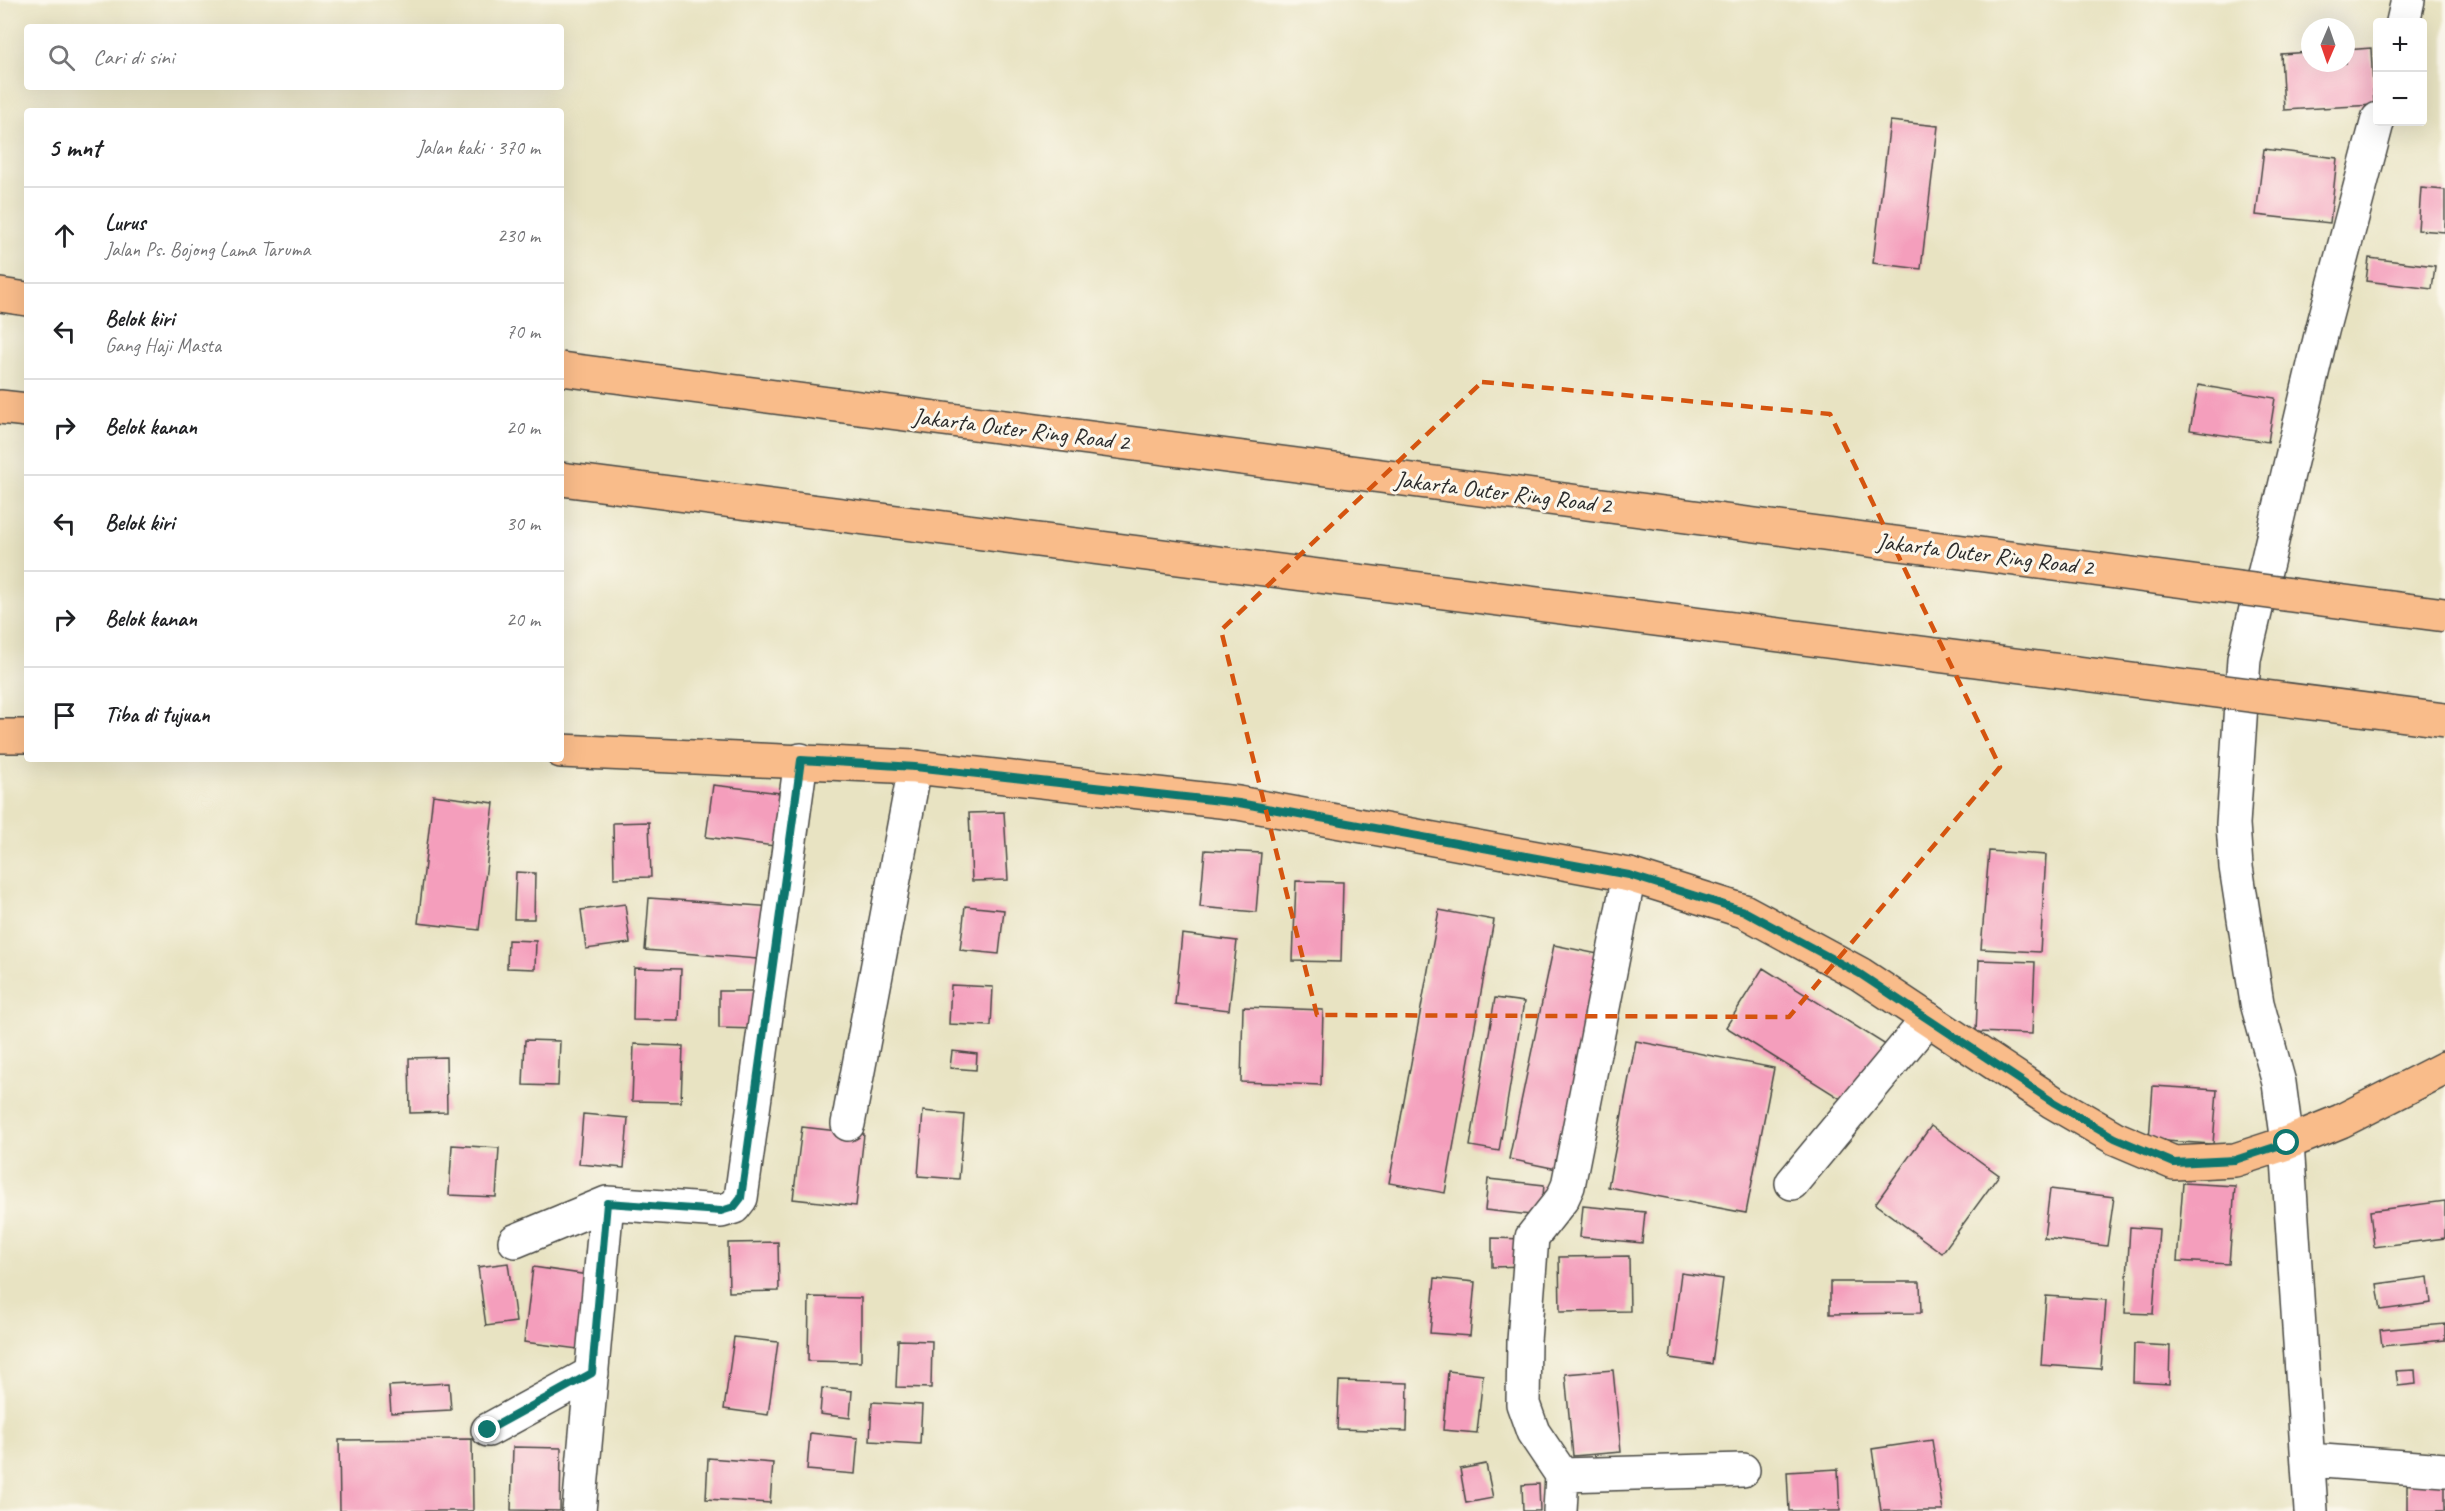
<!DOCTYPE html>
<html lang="id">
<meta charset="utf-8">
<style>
body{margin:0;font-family:Caveat,sans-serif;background:#f2f2f2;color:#202124}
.controls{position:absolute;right:18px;top:18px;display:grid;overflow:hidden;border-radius:6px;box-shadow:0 6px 24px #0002}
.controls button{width:54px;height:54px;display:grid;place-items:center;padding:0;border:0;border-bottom:2px solid #e0e0e0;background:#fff;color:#202124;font:30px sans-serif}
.compass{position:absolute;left:2301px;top:18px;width:54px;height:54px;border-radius:50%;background:#fff;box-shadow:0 6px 24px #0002;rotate:182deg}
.stop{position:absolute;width:18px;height:18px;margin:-14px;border:4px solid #0f766e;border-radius:50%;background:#fff}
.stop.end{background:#0f766e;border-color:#fff;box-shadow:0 2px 6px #0008}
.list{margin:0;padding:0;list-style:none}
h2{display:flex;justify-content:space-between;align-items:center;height:78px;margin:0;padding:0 24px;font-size:26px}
h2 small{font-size:20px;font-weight:400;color:#757577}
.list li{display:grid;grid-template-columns:39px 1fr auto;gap:18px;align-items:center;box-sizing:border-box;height:96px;padding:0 24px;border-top:2px solid #e0e0e0}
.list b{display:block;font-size:22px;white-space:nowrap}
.list p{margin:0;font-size:20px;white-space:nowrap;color:#757577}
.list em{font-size:20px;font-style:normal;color:#757577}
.icon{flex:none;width:33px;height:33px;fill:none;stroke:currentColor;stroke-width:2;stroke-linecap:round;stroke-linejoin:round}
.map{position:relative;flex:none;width:2445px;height:1511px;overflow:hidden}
.search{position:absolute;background:#fff;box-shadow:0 6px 24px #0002;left:24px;top:24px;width:540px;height:66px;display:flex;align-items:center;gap:15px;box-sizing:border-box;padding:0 21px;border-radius:6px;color:#757577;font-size:22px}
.panel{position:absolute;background:#fff;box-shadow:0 6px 24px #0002;left:24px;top:108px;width:540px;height:654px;border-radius:6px}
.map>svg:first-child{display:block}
.building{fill:#f49ebc}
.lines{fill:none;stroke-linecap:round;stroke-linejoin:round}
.minor-casing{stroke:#474742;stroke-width:36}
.major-casing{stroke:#474742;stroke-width:36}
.highway-casing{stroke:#474742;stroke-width:36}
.minor{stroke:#fff;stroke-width:33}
.major{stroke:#f9bc8a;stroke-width:33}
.highway{stroke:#f9bc8a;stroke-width:33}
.highway-bridge-casing{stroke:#474742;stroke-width:36;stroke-linecap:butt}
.highway-bridge{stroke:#f9bc8a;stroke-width:33}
.route{stroke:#0f766e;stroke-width:8}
.marked{fill:none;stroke:#d5540f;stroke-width:4.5;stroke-dasharray:12 8;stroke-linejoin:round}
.labels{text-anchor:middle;stroke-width:6;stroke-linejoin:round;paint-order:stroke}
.street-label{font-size:24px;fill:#2b2b2b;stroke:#fbf7ec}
</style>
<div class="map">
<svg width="2445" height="1511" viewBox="0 0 2445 1511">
<rect width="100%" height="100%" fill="#fbf7ec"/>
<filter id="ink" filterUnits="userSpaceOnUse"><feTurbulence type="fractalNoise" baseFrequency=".0167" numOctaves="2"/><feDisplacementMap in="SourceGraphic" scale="12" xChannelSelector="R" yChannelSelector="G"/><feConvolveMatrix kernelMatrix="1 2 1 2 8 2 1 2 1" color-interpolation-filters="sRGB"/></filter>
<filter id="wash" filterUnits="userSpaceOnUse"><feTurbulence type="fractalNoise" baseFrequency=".008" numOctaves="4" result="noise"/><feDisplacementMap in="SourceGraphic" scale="24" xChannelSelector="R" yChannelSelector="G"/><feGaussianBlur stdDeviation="1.35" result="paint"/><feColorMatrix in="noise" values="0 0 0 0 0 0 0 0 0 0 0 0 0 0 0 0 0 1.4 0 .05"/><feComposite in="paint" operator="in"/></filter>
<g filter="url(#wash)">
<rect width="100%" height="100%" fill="#e8e3c2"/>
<g id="blocks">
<!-- building -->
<path class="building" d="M2371 48 2374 105 2284 110 2281 54 2310 52V63H2346V50Z
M1890 121 1938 126 1921 269 1873 263Z
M2264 149 2337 158 2330 223 2256 215Z
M2421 188 2445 190V232L2418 230Z
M2369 258 2435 266 2432 289 2366 281Z
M2198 385 2275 398 2268 442 2190 430Z
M713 785 789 794 782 847 706 837Z
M433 795 494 803 479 930 418 923Z
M1004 812 1008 880 972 881 969 813Z
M649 822 651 877 614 878 613 823Z
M1205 850 1261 853 1256 912 1200 907Z
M1989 851 2046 855 2040 952 1981 949Z
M516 872 535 873 534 919H514Z
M1296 881 1343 882 1341 962 1293 961Z
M649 898 773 907 770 960 645 950Z
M625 904 630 943 586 949 581 910Z
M965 906 1004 910 999 954 960 950Z
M1439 910 1494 920 1445 1193 1389 1183Z
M1182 934 1237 941 1229 1010 1175 1004Z
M508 940 536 941 535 969 507 968Z
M1554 945 1603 955 1557 1169 1509 1159Z
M1979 960 2035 962 2032 1034 1976 1032Z
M634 968 681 969 679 1021 633 1020Z
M1763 968 1889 1047 1852 1106 1726 1027Z
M951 985 993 987 991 1026 949 1024Z
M719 991H758V1029L719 1028Z
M1495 998 1524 1002 1499 1151 1470 1146Z
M1243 1007 1323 1010 1321 1085 1241 1082Z
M525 1040 560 1041 558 1086 523 1085Z
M1636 1041 1774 1068 1746 1213 1608 1187Z
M634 1044 683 1046 681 1102 632 1101Z
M952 1051 977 1054 976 1070 950 1068Z
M446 1057 447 1112 410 1113 409 1058Z
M2153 1086 2217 1090 2213 1144 2149 1140Z
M923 1111 964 1115 959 1179 918 1176Z
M583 1114 628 1118 624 1168 579 1164Z
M1931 1126 1999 1175 1942 1253 1875 1204Z
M802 1127 864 1134 856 1206 793 1199Z
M452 1145 499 1148 496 1197 449 1195Z
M1488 1179 1544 1185 1541 1216 1485 1210Z
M2183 1183 2235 1186 2229 1264 2177 1261Z
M2050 1189 2114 1197 2107 1246 2044 1238Z
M2445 1201V1238L2374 1247 2370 1211Z
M1583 1206 1645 1212 1642 1243 1580 1237Z
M2130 1227 2159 1229 2153 1314 2125 1313Z
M1492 1238 1525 1239V1266L1492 1267Z
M778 1242 779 1291 729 1292 728 1243Z
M1629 1256 1630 1311 1560 1312 1559 1257Z
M508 1263 516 1322 486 1326 478 1267Z
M533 1267 588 1275 578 1349 524 1342Z
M1681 1273 1723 1279 1712 1364 1670 1358Z
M2428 1277 2431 1303 2381 1310 2377 1284Z
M1435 1278 1475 1282 1470 1336 1430 1333Z
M1830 1282H1920L1921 1313 1830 1314Z
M2046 1296 2106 1300 2101 1369 2041 1365Z
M809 1297 861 1298V1362L808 1361Z
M2445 1324V1340L2382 1346 2380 1330Z
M734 1337 778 1342 768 1415 724 1409Z
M898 1340 932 1341 931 1388 896 1387Z
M2134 1344 2170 1346 2169 1384 2133 1382Z
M1613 1370 1621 1452 1573 1456 1565 1374Z
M2415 1370 2416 1384 2398 1386 2396 1371Z
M1448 1371 1483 1375 1477 1433 1443 1430Z
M1339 1381 1408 1383 1407 1431 1337 1429Z
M449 1383 451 1410 391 1413 389 1386Z
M822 1388 852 1391 850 1418 820 1414Z
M872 1402 922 1405 920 1444 870 1441Z
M810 1433 858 1438 855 1474 807 1470Z
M472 1439 473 1511H340L339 1440Z
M1932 1440 1943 1511H1881L1872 1449Z
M513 1447 561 1448 560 1511 511 1510Z
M708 1458 773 1463 770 1503 706 1499Z
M1486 1464 1493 1498 1466 1503 1460 1469Z
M1838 1469 1840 1511H1789L1787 1472Z
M2407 1477H2445V1511H2407Z
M1539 1484 1540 1511H1523L1522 1485Z"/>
</g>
</g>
<g filter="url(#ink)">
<use href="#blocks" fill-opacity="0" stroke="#474742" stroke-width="1.5"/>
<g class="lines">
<defs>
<path id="minor" d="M2403 22 2408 0
M848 1124 915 767
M1792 1183 1928 1019
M515 1241 607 1203 721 1211 734 1207 741 1198 801 760
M488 1430 592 1373
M2309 1460 2445 1470
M1562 1475 1743 1470
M579 1511 607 1203
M1560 1511 1562 1475 1533 1432 1523 1404 1524 1341 1532 1237 1562 1199 1568 1186 1629 875
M2311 1511 2287 1143 2279 1083 2257 1003 2236 867 2233 824 2244 659 2322 331 2378 119"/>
<path id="major" d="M0 736H27
M561 751 915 767 1238 803 1629 875 1744 911 1860 974 2053 1102 2115 1138 2174 1163 2235 1160 2287 1143 2341 1121 2445 1068"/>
<path id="highway" d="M0 295 27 299
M0 407 27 410"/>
</defs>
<!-- minor casing -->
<use href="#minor" class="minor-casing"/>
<!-- major casing -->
<use href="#major" class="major-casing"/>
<!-- highway casing -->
<use href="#highway" class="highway-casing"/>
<!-- minor -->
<use href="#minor" class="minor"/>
<!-- major -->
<use href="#major" class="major"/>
<!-- highway -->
<use href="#highway" class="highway"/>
<defs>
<path id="highway-bridge" d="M561 369 2445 615
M561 479 2445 720"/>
</defs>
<!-- highway-bridge casing -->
<use href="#highway-bridge" class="highway-bridge-casing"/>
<!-- highway-bridge -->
<use href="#highway-bridge" class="highway-bridge"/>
</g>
</g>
<g class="lines" filter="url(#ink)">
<!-- route -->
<path class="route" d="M488 1430 592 1373 607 1203 721 1211 734 1207 741 1198 801 760 915 767 1239 803 1629 875 1744 911 1860 974 2053 1102 2115 1138 2174 1163 2235 1160 2287 1143"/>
</g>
<!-- marked area -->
<path class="marked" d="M1482 382 1830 414 2000 767 1789 1017 1317 1015 1221 630Z"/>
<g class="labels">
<!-- street labels -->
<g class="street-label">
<text transform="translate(1021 429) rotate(7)" y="8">Jakarta Outer Ring Road 2</text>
<text transform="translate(1503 492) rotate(7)" y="8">Jakarta Outer Ring Road 2</text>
<text transform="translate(1985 554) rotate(7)" y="8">Jakarta Outer Ring Road 2</text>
</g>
</g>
</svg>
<div class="controls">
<button>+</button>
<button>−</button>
</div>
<svg class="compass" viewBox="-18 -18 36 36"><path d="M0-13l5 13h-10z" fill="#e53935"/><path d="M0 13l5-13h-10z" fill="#757577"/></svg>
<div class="stop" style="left:2287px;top:1143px"></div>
<div class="stop end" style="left:488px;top:1430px"></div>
<div class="search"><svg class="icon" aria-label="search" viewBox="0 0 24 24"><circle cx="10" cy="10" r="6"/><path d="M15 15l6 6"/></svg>Cari di sini</div>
<section class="panel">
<h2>5 mnt<small>Jalan kaki · 370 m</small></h2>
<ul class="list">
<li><svg class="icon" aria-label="ahead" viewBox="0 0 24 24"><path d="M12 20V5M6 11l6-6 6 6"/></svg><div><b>Lurus</b><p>Jalan Ps. Bojong Lama Taruma</p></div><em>230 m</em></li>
<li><svg class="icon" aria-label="left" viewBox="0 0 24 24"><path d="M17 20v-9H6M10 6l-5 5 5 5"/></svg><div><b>Belok kiri</b><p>Gang Haji Masta</p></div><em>70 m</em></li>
<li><svg class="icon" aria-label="right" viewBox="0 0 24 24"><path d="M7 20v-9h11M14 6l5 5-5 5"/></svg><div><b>Belok kanan</b></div><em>20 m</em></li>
<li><svg class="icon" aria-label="left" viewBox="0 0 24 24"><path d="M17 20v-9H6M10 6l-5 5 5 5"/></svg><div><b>Belok kiri</b></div><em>30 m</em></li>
<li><svg class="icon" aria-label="right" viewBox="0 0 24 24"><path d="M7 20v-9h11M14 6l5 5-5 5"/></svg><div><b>Belok kanan</b></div><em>20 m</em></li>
<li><svg class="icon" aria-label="arrive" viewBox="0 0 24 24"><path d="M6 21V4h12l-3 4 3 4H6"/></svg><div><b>Tiba di tujuan</b></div></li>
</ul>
</section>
</div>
